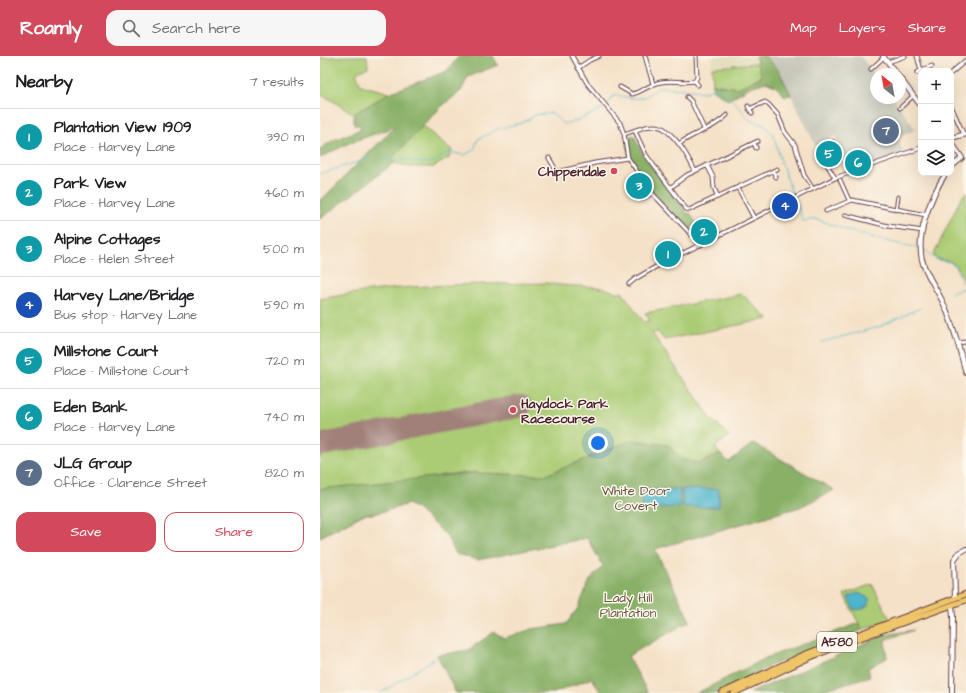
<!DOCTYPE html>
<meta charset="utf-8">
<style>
body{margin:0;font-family:"Architects Daughter",sans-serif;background:#f6f6f6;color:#202124}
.controls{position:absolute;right:12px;top:12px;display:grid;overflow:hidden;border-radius:8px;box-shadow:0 4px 16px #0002}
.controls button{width:36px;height:36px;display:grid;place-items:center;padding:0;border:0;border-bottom:1px solid #e0e0e0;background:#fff;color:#202124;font:20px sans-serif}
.compass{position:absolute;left:550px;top:12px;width:36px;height:36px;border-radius:50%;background:#fff;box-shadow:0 4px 16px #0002;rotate:329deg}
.you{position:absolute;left:278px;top:387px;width:14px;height:14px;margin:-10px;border:3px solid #fff;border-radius:50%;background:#1a73e8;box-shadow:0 0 0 6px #1a73e833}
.badge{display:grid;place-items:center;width:26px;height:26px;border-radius:50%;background:#d1495b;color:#fff;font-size:13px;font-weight:700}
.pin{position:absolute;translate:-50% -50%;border:2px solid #fff;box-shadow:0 1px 4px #0006}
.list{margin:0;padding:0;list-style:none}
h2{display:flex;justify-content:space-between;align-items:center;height:52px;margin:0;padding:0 16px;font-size:17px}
h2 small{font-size:13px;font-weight:400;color:#757577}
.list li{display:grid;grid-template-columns:26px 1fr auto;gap:12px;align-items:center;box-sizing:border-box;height:56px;padding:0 16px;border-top:1px solid #e0e0e0}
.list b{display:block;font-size:15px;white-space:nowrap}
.list p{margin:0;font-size:13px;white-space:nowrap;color:#757577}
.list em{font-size:13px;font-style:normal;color:#757577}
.actions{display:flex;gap:8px;padding:12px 16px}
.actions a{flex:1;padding:9px 0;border:1px solid #d1495b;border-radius:12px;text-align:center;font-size:14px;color:#d1495b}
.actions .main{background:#d1495b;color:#fff}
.icon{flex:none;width:22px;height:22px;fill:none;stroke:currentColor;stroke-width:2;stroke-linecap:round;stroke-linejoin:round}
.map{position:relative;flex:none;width:646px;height:637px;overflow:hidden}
header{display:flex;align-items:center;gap:24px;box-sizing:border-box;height:56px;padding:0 20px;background:#d1495b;color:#fff}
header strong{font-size:19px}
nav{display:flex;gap:22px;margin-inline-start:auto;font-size:14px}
.search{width:280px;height:36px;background:#f6f6f6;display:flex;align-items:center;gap:10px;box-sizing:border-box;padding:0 14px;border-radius:12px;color:#757577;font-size:15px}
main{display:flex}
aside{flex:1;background:#fff}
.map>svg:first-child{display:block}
.built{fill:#e2dcba}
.industrial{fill:#c5c5b8}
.green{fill:#abcc75;stroke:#7a7650}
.forest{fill:#88b066;stroke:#696848}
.water{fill:#4eb5cc;stroke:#4c6a7c}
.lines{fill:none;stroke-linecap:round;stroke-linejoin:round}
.stream{stroke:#4eb5cc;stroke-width:1}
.runway{stroke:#a08079;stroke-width:23}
.minor-casing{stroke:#643c42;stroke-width:5}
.tertiary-casing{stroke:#643c42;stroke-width:6}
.trunk-casing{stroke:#643c42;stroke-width:7}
.minor{stroke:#fff;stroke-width:3}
.tertiary{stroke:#fff;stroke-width:4}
.trunk{stroke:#eec569;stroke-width:5}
.poi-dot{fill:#d1495b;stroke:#fbf7ec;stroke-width:1.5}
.labels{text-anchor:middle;stroke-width:3;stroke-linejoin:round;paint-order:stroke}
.shield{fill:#fbf7ec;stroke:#7f6065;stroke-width:1}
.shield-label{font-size:12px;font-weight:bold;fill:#4a1f2b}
.poi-label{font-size:13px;font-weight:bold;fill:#4a1f2b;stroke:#fbf7ec;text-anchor:end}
.park-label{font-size:13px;fill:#675341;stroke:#fbf7ec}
</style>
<header>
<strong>Roamly</strong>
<div class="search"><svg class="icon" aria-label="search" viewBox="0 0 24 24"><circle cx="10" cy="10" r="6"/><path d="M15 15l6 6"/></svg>Search here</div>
<nav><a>Map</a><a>Layers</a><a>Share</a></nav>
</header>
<main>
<aside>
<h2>Nearby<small>7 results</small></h2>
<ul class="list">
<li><span class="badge" style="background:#0f9aa8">1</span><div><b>Plantation View 1909</b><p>Place · Harvey Lane</p></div><em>390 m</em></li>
<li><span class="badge" style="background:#0f9aa8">2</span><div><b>Park View</b><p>Place · Harvey Lane</p></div><em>460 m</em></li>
<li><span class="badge" style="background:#0f9aa8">3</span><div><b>Alpine Cottages</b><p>Place · Helen Street</p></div><em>500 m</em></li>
<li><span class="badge" style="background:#1a4fb4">4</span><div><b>Harvey Lane/Bridge</b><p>Bus stop · Harvey Lane</p></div><em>590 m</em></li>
<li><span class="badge" style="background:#0f9aa8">5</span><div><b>Millstone Court</b><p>Place · Millstone Court</p></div><em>720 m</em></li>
<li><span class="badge" style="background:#0f9aa8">6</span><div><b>Eden Bank</b><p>Place · Harvey Lane</p></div><em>740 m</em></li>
<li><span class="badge" style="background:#5c6f8a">7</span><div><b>JLG Group</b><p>Office · Clarence Street</p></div><em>820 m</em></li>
</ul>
<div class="actions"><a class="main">Save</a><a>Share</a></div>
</aside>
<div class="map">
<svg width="646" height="637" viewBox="0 0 646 637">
<rect width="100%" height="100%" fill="#fbf7ec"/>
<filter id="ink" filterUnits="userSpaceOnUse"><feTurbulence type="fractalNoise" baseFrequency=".025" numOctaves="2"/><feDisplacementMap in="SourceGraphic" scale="8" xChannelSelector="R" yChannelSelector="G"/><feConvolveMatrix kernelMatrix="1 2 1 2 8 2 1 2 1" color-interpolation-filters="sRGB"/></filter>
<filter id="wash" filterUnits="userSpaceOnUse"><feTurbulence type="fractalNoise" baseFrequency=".012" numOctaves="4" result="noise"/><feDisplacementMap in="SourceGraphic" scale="16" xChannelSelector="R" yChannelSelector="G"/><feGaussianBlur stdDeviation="0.9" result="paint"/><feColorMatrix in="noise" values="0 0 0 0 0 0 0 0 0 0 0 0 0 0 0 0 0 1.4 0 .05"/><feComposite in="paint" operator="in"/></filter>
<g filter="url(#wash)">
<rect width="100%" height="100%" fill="#f5e1c7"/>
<!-- built -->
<path class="built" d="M391 0H435L442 20 393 28Z"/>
<!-- industrial -->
<path class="industrial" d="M445 0H540L556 20V42H573L596 74 577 81 583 96 547 109 541 93 524 99 515 80 496 90 459 15Z"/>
<!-- green -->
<path class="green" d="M22 0H47L48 11 36 17 41 29 69 37 34 58 3 39 0 37V2Z
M438 7 442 20 418 32 393 28 392 11 412 10 413 9Z
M102 70 132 94 129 102 113 111H90L74 107 72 102Z
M646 136V228L637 211 630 205 620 204 613 200 640 144Z
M227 227C246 231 265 229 284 232 290 234 295 237 302 236L324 266 330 265 325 257 422 238 448 263 344 284 338 276 332 277 390 361 409 380 395 391 401 400 386 405 371 408 283 397 271 400 254 414 238 424 174 421 155 416 121 419 110 424 76 443 79 451 53 458H44L0 481V243C75 228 151 228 227 227Z
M552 528 570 563 542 574 524 539Z"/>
<!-- forest -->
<path class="forest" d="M139 0H173L178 9 148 21 141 35 122 50 72 102 74 107 0 163V145L75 71 29 87 0 102V93L12 85 41 73V69H34V58L69 37 127 15Z
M435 0H445L459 15 471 39 465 40 455 30 446 26 430 31 408 44 392 33 393 28 418 32 442 21Z
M314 79 324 101 368 158 370 157 377 169 369 173 357 160 353 158 351 154 347 151 332 136 323 122 321 116 309 101 307 82Z
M312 384 348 389 363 404 379 407 400 398 409 406 433 387 514 434 480 451 335 493 370 565 308 600 328 637H281L272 622 234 637H136L117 599 148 594 174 576 184 582 212 573 246 568 258 552 270 524 283 510 267 482 158 504 136 498 126 479 97 453 88 448 58 457 44 458 0 481V433L150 417 226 419Z
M539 567 542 574 450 610 397 637H377L446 602Z
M594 574 565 584 567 602 548 612 550 620 494 637H430L564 579Z"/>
<!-- water -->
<path class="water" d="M360 433V451L323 453 322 434Z
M362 433H399V451H363Z
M538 537 549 542V548L542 553 534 554 528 541Z"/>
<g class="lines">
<!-- stream -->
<path class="stream" d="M287 49 292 41 296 39C317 44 322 45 339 31L364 33 384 36 395 33 402 35 409 40 431 65 444 69 453 78 461 105 473 140
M66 103C81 101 97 110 112 106 118 105 124 99 128 96L144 99 154 94 158 83 180 72 202 67 216 59 232 57 243 68 257 65 285 51
M0 118 50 102
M475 143 483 165 496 163 532 176 578 188 600 192
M603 193 617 204 630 206 636 211 641 224 646 230
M631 237 646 231
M502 286 559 271 600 252
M61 637 115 602"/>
<!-- runway -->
<path class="runway" d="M0 389 200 350"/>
</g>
</g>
<g filter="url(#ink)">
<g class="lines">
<defs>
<path id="minor" d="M252 0 267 27 300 67 304 78 308 102 332 137 381 189
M325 0 333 28
M597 0 601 14
M568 6 585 0
M258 12 270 4 279 0
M551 13 564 1
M597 17 601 14 612 10
M631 17 646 4
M375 25 377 21 376 0
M300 31 312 38C322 36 330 28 341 26 352 24 364 27 375 25L378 29
M367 41 371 45 384 73
M428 50 432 57
M631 50 644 79
M580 52 593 40
M429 53 445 46 449 49 458 59 465 76 475 89 484 119 493 133
M315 75 326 99 366 153 369 154 457 113
M304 78C315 75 331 66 343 72 358 83 367 99 375 115
M513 86 499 95 515 122
M434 87 436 92
M359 88C374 76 394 73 407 59
M229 102 237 116 275 107 308 102
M387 109 393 121 394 132 398 141
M453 115 456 121
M520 124 529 144
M350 132 367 119 438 85
M418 132 434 162
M321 143 332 137
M576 154 578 141
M506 155 532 144 606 159
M525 159 568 170 603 175
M309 228 315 223 339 209 515 122 601 92
M638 287 646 286"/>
<path id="tertiary" d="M563 0 577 18
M580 22 601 50
M631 82 646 78
M631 86 642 102 631 111
M626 117C611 140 593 183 604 210 610 225 620 238 626 253 635 274 640 296 646 317
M635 542 634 504 639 497 646 493
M632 549 633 561 632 637"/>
<path id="trunk" d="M402 637 486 598 646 538
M414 637 488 602 529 586 646 544"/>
</defs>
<!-- minor casing -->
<use href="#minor" class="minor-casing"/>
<!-- tertiary casing -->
<use href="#tertiary" class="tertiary-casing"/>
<!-- trunk casing -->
<use href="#trunk" class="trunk-casing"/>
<!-- minor -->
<use href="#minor" class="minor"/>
<!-- tertiary -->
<use href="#tertiary" class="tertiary"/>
<!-- trunk -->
<use href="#trunk" class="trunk"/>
</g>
</g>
<!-- markers -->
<g class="poi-dot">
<circle cx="294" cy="115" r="4"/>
<circle cx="193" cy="354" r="4"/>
</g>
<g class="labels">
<!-- shield labels -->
<rect class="shield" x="497" y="576" width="40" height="20" rx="3"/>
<g class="shield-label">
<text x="517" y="590">A580</text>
</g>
<!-- poi labels -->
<g class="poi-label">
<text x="286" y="120">Chippendale</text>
<text x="201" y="352" text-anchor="start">Haydock Park<tspan x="201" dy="15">Racecourse</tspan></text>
</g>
<!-- park labels -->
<g class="park-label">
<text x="316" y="439">White Door<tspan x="316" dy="15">Covert</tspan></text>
<text x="308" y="546">Lady Hill<tspan x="308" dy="15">Plantation</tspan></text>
</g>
</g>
</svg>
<div class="controls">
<button>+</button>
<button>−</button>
<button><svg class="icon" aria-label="layers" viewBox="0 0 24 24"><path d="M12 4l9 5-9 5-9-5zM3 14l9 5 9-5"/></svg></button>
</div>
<svg class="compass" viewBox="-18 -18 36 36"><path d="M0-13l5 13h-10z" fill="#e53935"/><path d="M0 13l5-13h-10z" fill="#757577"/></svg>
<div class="you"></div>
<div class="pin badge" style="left:348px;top:198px;background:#0f9aa8">1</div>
<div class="pin badge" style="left:384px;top:176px;background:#0f9aa8">2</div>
<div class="pin badge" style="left:319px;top:130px;background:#0f9aa8">3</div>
<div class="pin badge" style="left:465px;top:150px;background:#1a4fb4">4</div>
<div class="pin badge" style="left:509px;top:98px;background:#0f9aa8">5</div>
<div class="pin badge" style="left:538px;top:107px;background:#0f9aa8">6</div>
<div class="pin badge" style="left:566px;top:75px;background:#5c6f8a">7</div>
</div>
</main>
